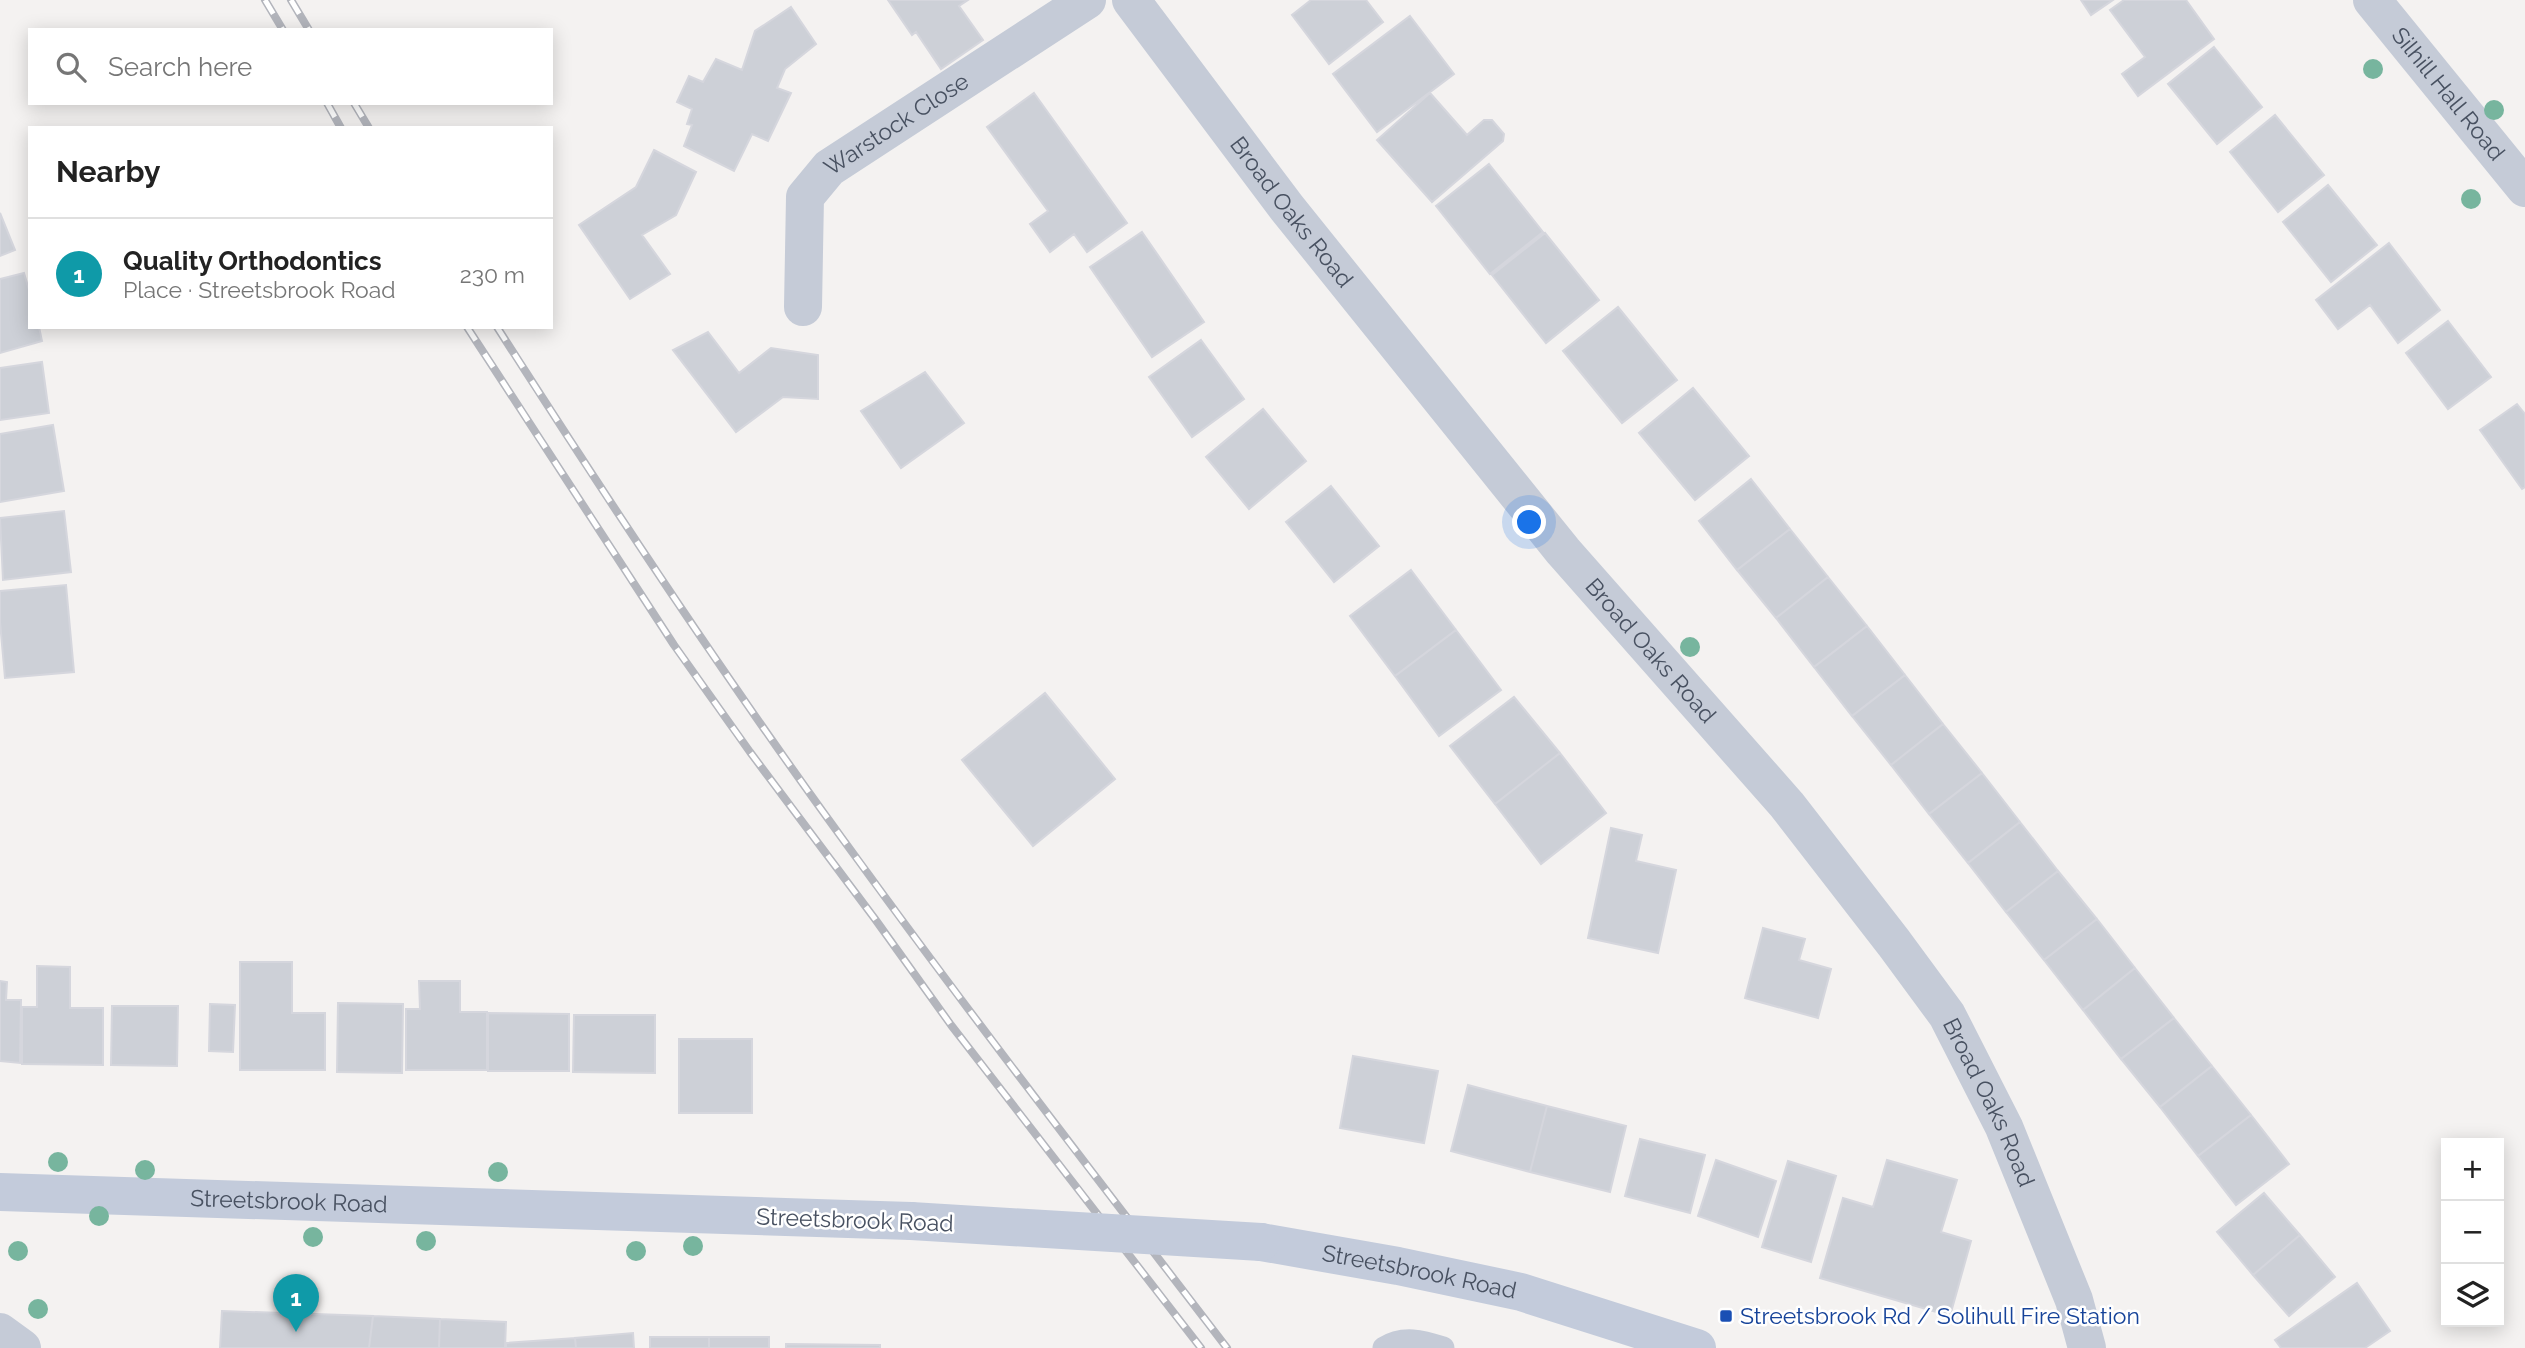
<!DOCTYPE html>
<meta charset="utf-8">
<style>
body{margin:0;font-family:Raleway,sans-serif;background:#f2f2f2;color:#222}
.controls{position:absolute;right:21px;bottom:21px;display:grid;overflow:hidden;border-radius:0px;box-shadow:0 4px 18px #0003}
.controls button{width:63px;height:63px;display:grid;place-items:center;padding:0;border:0;border-bottom:2px solid #e0e0e0;background:#fff;color:#222;font:35px sans-serif}
.you{position:absolute;left:1530px;top:523px;width:24px;height:24px;margin:-18px;border:5px solid #fff;border-radius:50%;background:#1a73e8;box-shadow:0 0 0 10px #1a73e833}
.badge{display:grid;place-items:center;width:46px;height:46px;border-radius:50%;background:#1a73e8;color:#fff;font-size:23px;font-weight:700}
.pin{position:absolute;translate:-50% -58px;filter:drop-shadow(0 2px 4px #0008)}
.pin::after{content:'';position:absolute;top:37px;width:24px;height:21px;background:inherit;clip-path:polygon(0 0,100% 0,50% 100%)}
.list{margin:0;padding:0;list-style:none}
h2{display:flex;justify-content:space-between;align-items:center;height:91px;margin:0;padding:0 28px;font-size:30px}
h2 small{font-size:23px;font-weight:400;color:#767676}
.list li{display:grid;grid-template-columns:46px 1fr auto;gap:21px;align-items:center;box-sizing:border-box;height:112px;padding:0 28px;border-top:2px solid #e0e0e0}
.list b{display:block;font-size:26px;white-space:nowrap}
.list p{margin:0;font-size:23px;white-space:nowrap;color:#767676}
.list em{font-size:23px;font-style:normal;color:#767676}
.icon{flex:none;width:38px;height:38px;fill:none;stroke:currentColor;stroke-width:2;stroke-linecap:round;stroke-linejoin:round}
.map{position:relative;flex:none;width:2525px;height:1348px;overflow:hidden}
.search{position:absolute;background:#fff;box-shadow:0 4px 18px #0003;left:28px;top:28px;width:525px;height:77px;display:flex;align-items:center;gap:18px;box-sizing:border-box;padding:0 24px;border-radius:0px;color:#767676;font-size:26px}
.panel{position:absolute;background:#fff;box-shadow:0 4px 18px #0003;left:28px;top:126px;width:525px;height:203px;border-radius:0px}
.map>svg:first-child{display:block}
.building{fill:#cdd0d7;stroke:#d5d6dd;stroke-width:2}
.lines{fill:none;stroke-linecap:round;stroke-linejoin:round}
.service{stroke:#c5cbd7;stroke-width:23}
.minor{stroke:#c5cbd7;stroke-width:38}
.tertiary{stroke:#c5cbd7;stroke-width:38}
.secondary{stroke:#c3cbdb;stroke-width:38}
.rail-casing{stroke:#b3b5bc;stroke-width:8}
.rail{stroke:#fff;stroke-width:5;stroke-dasharray:16;stroke-linecap:butt}
.secondary-bridge{stroke:#c3cbdb;stroke-width:38}
.tree{fill:#77b59e}
.transit-dot{fill:#1a4fb4;stroke:#fff;stroke-width:2.5}
.labels{text-anchor:middle;stroke-width:5;stroke-linejoin:round;paint-order:stroke}
.street-label{font-size:23px;fill:#485161;stroke:#fff}
.transit-label{font-size:23px;fill:#164399;stroke:#fff;text-anchor:start}
</style>
<div class="map">
<svg width="2525" height="1348" viewBox="0 0 2525 1348">
<rect width="100%" height="100%" fill="#f4f2f1"/>
<!-- building -->
<path class="building" d="M888 0H968L959 6 983 40 941 69 916 32 912 35Z
M1311 0H1366L1383 22 1329 64 1292 15Z
M2081 0H2113L2091 15Z
M2124 0H2186L2214 39 2138 96 2122 74 2145 57 2110 10Z
M791 7 816 44 785 69 777 88 791 93 768 141 752 134 734 171 684 146 692 125 687 124 692 109 677 102 689 76 703 82 716 59 742 70 755 31Z
M1410 16 1454 74 1377 132 1333 74Z
M2214 47 2262 107 2217 144 2168 84Z
M1034 93 1127 223 1087 252 1074 234 1050 252 1030 224 1048 211 987 127Z
M1430 93 1467 135 1484 120H1492L1504 134 1503 141 1432 202 1377 140Z
M2275 115 2324 175 2278 212 2230 152Z
M654 150 696 172 676 215 642 235 670 274 630 299 579 225 636 187Z
M1489 164 1543 232 1490 274 1436 206Z
M2328 185 2377 245 2331 282 2283 222Z
M0 213 15 250 0 256Z
M1142 232 1204 322 1152 357 1090 267Z
M1545 233 1599 300 1546 343 1492 275Z
M2389 243 2440 310 2398 343 2370 305 2338 329 2316 300Z
M24 273 30 293V327H39L42 341 0 353V279Z
M1618 307 1677 380 1622 423 1563 351Z
M2448 321 2491 377 2448 409 2406 353Z
M708 332 739 373 771 348 818 355V399L783 397 736 432 673 350Z
M1201 340 1244 399 1192 437 1149 377Z
M42 362 49 413 0 420V368Z
M925 372 964 423 901 468 861 411Z
M1693 388 1749 456 1695 500 1639 433Z
M2517 404 2525 414V487L2522 489 2480 430Z
M1263 409 1306 461 1249 509 1206 457Z
M53 425 64 491 0 502V434Z
M1751 479 1790 529 1737 570 1699 521Z
M1331 486 1379 546 1334 582 1286 522Z
M64 511 71 572 3 580 0 518Z
M1790 529 1828 577 1776 618 1737 570Z
M1411 570 1456 630 1395 676 1350 616Z
M1828 577 1867 626 1814 667 1776 618Z
M66 585 74 672 5 678 0 622V591Z
M1867 626 1905 675 1852 716 1814 667Z
M1456 630 1501 690 1439 736 1395 676Z
M1905 675 1943 724 1891 765 1852 716Z
M1045 693 1115 779 1033 846 962 760Z
M1514 697 1560 753 1495 804 1450 746Z
M1943 724 1982 773 1929 814 1891 765Z
M1560 753 1606 813 1541 864 1495 804Z
M1982 773 2020 822 1968 863 1929 814Z
M2020 822 2058 871 2006 912 1968 863Z
M1611 828 1642 835 1636 861 1676 870 1658 953 1588 938Z
M2058 871 2097 919 2044 960 2006 912Z
M2097 919 2135 968 2083 1010 2044 960Z
M1763 928 1805 939 1799 960 1831 969 1818 1018 1745 998Z
M240 962H292V1013H325V1070H240Z
M37 966 70 967V1008H103V1065L22 1064V1007H37Z
M2135 968 2174 1018 2121 1059 2083 1010Z
M0 981 7 982 6 1000H21L20 1063 0 1061Z
M419 981H460V1012H487V1070H406V1009H420Z
M338 1003 403 1004 402 1073 337 1072Z
M210 1004 235 1005 233 1052 209 1051Z
M112 1006H178L177 1066 111 1065Z
M488 1013 569 1014V1071H488Z
M574 1015H655V1073L573 1072Z
M2174 1018 2212 1066 2160 1107 2121 1059Z
M679 1039H752V1113H679Z
M1353 1056 1438 1071 1424 1143 1340 1128Z
M2212 1066 2251 1115 2198 1156 2160 1107Z
M1468 1085 1547 1106 1530 1172 1451 1151Z
M1547 1106 1626 1126 1610 1192 1530 1172Z
M2251 1115 2289 1164 2236 1205 2198 1156Z
M1640 1139 1705 1155 1690 1213 1625 1196Z
M1716 1160 1776 1181 1758 1237 1698 1216Z
M1887 1160 1957 1180 1941 1232 1971 1241 1950 1316 1820 1278 1843 1198 1873 1207Z
M1788 1161 1836 1176 1811 1262 1762 1247Z
M2264 1193 2300 1235 2253 1275 2217 1232Z
M2300 1235 2335 1277 2289 1316 2253 1275Z
M2357 1283 2390 1331 2365 1348H2281L2275 1340Z
M222 1311 373 1316 369 1348H220Z
M373 1316 440 1319 439 1348H369Z
M440 1319 506 1322 505 1348H439Z
M633 1333 634 1348H576L575 1338Z
M650 1337H709V1348H650Z
M709 1337H769V1348H709Z
M575 1338 576 1348H506V1343Z
M786 1344 880 1345V1348H786Z"/>
<g class="lines">
<!-- service -->
<path class="service" d="M1384 1348C1403 1336 1422 1341 1443 1348"/>
<!-- minor -->
<g class="minor">
<path id="s1" d="M2372 0 2525 188"/>
<path id="s2" d="M803 307 805 197 829 168 1087 0"/>
<path d="M0 1332 22 1348"/>
</g>
<!-- tertiary -->
<path class="tertiary" id="s3" d="M1131 0 1287 208 1563 551 1787 805 1894 943 1947 1015 2004 1127 2074 1300 2087 1348"/>
<!-- secondary -->
<g class="secondary">
<path id="s4" d="M0 1192 911 1221"/>
<path id="s5" d="M1261 1242 1398 1266 1521 1292 1697 1348"/>
</g>
<defs>
<path id="rail" d="M265 0 283 30
M291 0 309 30
M327 103 341 128
M354 103 369 128
M467 327 674 645 750 752 875 919 951 1025 1201 1348
M497 327C613 508 731 687 858 860 978 1025 1103 1186 1227 1348"/>
</defs>
<!-- rail casing -->
<use href="#rail" class="rail-casing"/>
<!-- rail -->
<use href="#rail" class="rail"/>
<!-- secondary-bridge -->
<path class="secondary-bridge" d="M911 1221 1261 1242"/>
</g>
<!-- trees -->
<g class="tree">
<circle cx="2373" cy="69" r="10"/>
<circle cx="2494" cy="110" r="10"/>
<circle cx="2471" cy="199" r="10"/>
<circle cx="1690" cy="647" r="10"/>
<circle cx="58" cy="1162" r="10"/>
<circle cx="145" cy="1170" r="10"/>
<circle cx="498" cy="1172" r="10"/>
<circle cx="99" cy="1216" r="10"/>
<circle cx="313" cy="1237" r="10"/>
<circle cx="426" cy="1241" r="10"/>
<circle cx="693" cy="1246" r="10"/>
<circle cx="18" cy="1251" r="10"/>
<circle cx="636" cy="1251" r="10"/>
<circle cx="38" cy="1309" r="10"/>
</g>
<!-- markers -->
<rect class="transit-dot" x="1719" y="1309" width="14" height="14" rx="3.5"/>
<g class="labels">
<!-- street labels -->
<g class="street-label">
<text dy="8" stroke="none"><textPath href="#s1" startOffset="121">Silhill Hall Road</textPath></text>
<text dy="8" stroke="none"><textPath href="#s2" startOffset="228">Warstock Close</textPath></text>
<text dy="8" stroke="none"><textPath href="#s3" startOffset="266">Broad Oaks Road</textPath></text>
<text dy="8" stroke="none"><textPath href="#s3" startOffset="833">Broad Oaks Road</textPath></text>
<text dy="8" stroke="none"><textPath href="#s3" startOffset="1400">Broad Oaks Road</textPath></text>
<text dy="8" stroke="none"><textPath href="#s4" startOffset="289">Streetsbrook Road</textPath></text>
<text transform="translate(855 1220) rotate(2)" y="8">Streetsbrook Road</text>
<text dy="8" stroke="none"><textPath href="#s5" startOffset="161">Streetsbrook Road</textPath></text>
</g>
<!-- transit labels -->
<g class="transit-label">
<text x="1740" y="1324">Streetsbrook Rd / Solihull Fire Station</text>
</g>
</g>
</svg>
<div class="controls">
<button>+</button>
<button>−</button>
<button><svg class="icon" aria-label="layers" viewBox="0 0 24 24"><path d="M12 4l9 5-9 5-9-5zM3 14l9 5 9-5"/></svg></button>
</div>
<div class="you"></div>
<div class="pin badge" style="left:296px;top:1332px;background:#0f9aa8">1</div>
<div class="search"><svg class="icon" aria-label="search" viewBox="0 0 24 24"><circle cx="10" cy="10" r="6"/><path d="M15 15l6 6"/></svg>Search here</div>
<section class="panel">
<h2>Nearby<small></small></h2>
<ul class="list">
<li><span class="badge" style="background:#0f9aa8">1</span><div><b>Quality Orthodontics</b><p>Place · Streetsbrook Road</p></div><em>230 m</em></li>
</ul>
</section>
</div>
